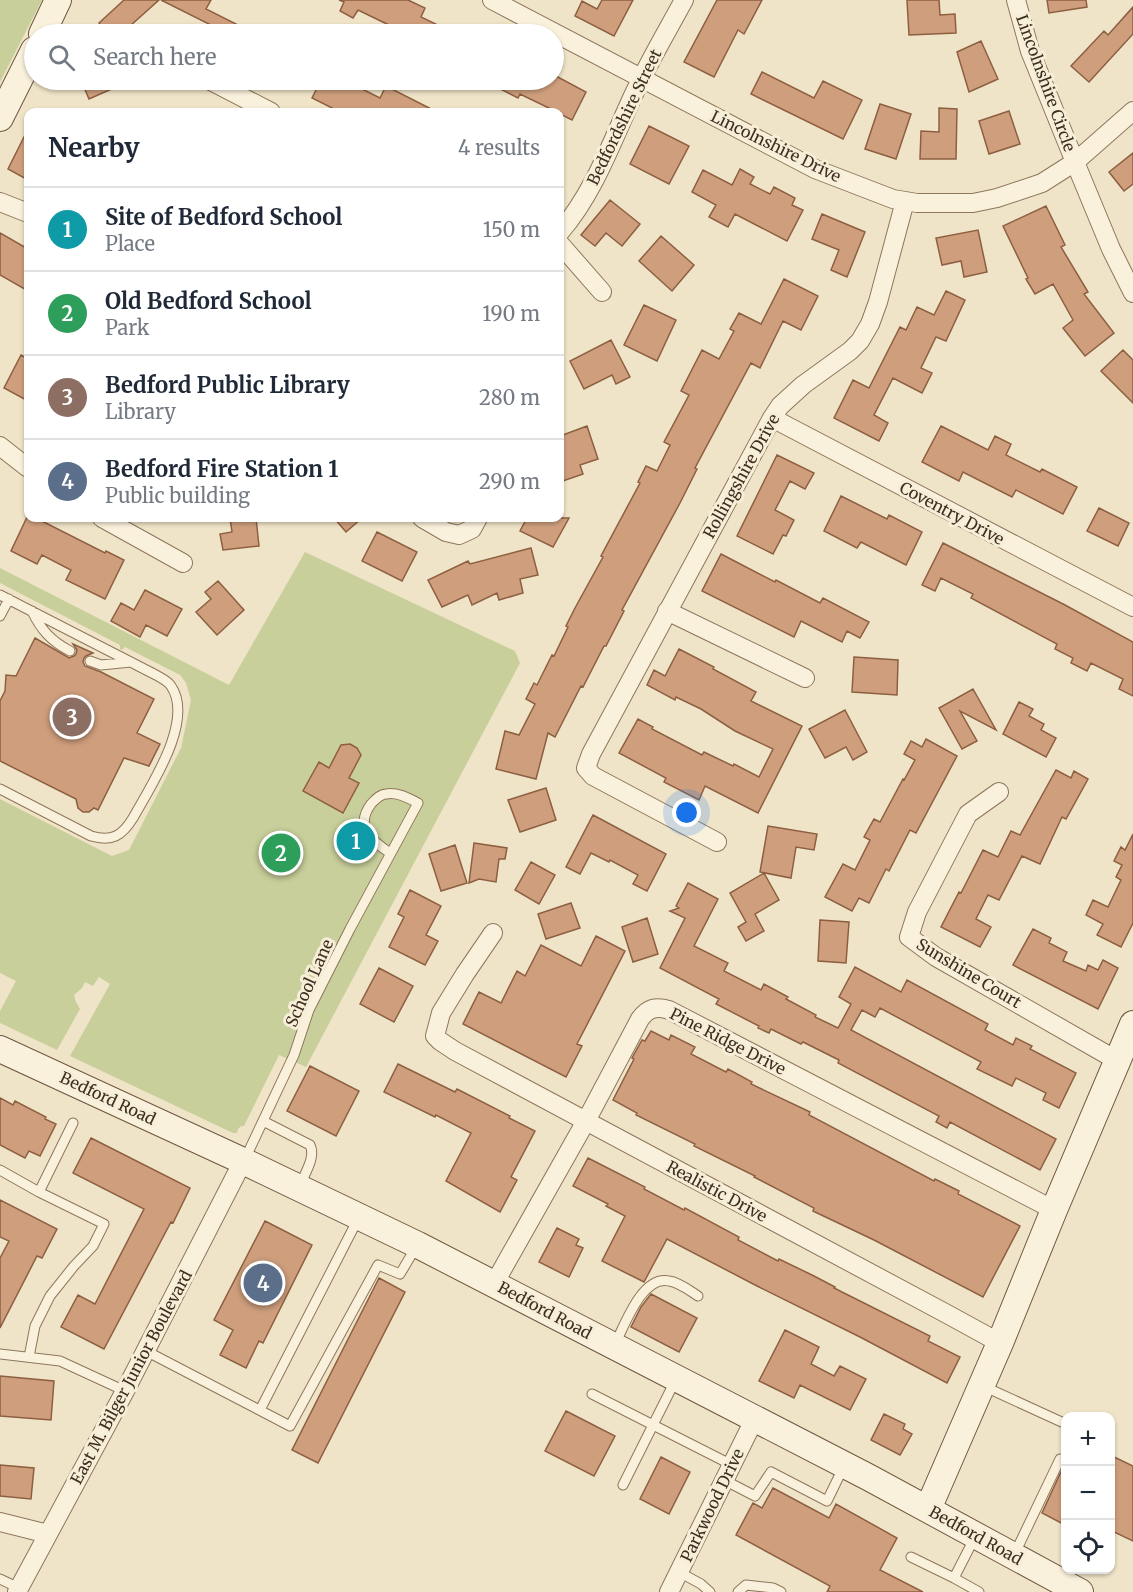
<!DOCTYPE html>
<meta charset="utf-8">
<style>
body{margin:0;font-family:Merriweather,serif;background:#f2f2f3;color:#1f2937}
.controls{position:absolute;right:18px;bottom:18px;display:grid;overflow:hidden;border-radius:12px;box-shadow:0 2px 4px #0004}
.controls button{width:54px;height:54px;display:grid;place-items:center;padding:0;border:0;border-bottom:2px solid #e0e1e3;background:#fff;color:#1f2937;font:30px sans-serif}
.you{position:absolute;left:687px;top:813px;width:21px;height:21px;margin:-15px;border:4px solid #fff;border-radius:50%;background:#1a73e8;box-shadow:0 0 0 9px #1a73e833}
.badge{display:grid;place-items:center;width:39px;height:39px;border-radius:50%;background:#b45309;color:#fff;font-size:20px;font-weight:700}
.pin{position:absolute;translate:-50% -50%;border:3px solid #fff;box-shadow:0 2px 6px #0006}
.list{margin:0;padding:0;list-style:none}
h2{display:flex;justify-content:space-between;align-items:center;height:78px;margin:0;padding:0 24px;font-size:26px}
h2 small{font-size:20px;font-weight:400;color:#747a83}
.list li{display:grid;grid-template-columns:39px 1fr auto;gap:18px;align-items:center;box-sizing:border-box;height:84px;padding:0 24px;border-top:2px solid #e0e1e3}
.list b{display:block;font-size:22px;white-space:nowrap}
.list p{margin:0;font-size:20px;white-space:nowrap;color:#747a83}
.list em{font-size:20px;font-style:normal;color:#747a83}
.icon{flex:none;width:33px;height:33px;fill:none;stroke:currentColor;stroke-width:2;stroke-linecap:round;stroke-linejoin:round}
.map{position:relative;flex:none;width:1133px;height:1592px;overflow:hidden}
.search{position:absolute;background:#fff;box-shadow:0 2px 4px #0004;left:24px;top:24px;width:540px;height:66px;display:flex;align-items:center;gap:15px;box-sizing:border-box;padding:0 21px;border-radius:33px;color:#747a83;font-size:22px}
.panel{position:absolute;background:#fff;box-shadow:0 2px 4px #0004;left:24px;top:108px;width:540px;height:414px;border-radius:12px}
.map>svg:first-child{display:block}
.green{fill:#c9cf9b}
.building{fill:#cf9f7d;stroke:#8d5f41;stroke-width:1.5}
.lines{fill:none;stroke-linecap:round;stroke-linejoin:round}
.lane-casing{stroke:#8d765c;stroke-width:11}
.street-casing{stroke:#8d765c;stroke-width:20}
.secondary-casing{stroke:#6f573f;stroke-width:28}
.lane{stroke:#faf1dc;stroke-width:9}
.street{stroke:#faf1dc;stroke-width:18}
.secondary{stroke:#faf1dc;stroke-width:26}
.labels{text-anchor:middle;stroke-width:6;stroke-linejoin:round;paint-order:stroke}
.street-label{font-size:16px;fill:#3d2e20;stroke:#f7eed8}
</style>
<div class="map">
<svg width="1133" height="1592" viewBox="0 0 1133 1592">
<rect width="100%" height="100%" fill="#f0e4c8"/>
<!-- green -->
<path class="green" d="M0 0H42L0 82Z
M305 552 515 651 520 663 306 1067 279 1055 244 1126H241L238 1129 237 1133H233L70 1056 110 984 99 977 93 986 85 982 82 988 74 995 76 1002 80 1009 57 1050 0 1023V1011L16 981 0 973V799L112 856 129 850 181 748 191 700 186 683 180 675 125 647 122 650 120 649V645L0 583V568L229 685Z"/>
<!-- building -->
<path class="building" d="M124 0H159L121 34H109L99 23Z
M161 0H211L206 9 256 34H211L215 27Z
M339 0H408L425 8 421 17 456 34H400L392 30 393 27 358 10 353 18 340 11 344 2Z
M602 0H633L614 36 575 16 582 1 597 9Z
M717 0H762L744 34 738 30 714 77 684 62Z
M907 0H939L940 15 955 14 956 33 909 35Z
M1047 0H1086L1087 7 1049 13Z
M1133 7V34L1089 82 1071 66 1104 31 1108 35Z
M981 41 998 79 969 92 957 52Z
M762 72 814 98 823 81 862 100 843 139 751 94Z
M554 75 586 92 572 120 560 114V112H557L520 94 518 98 483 80H554Z
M94 80H132L89 99 83 85Z
M300 80H344L380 98 386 86 437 112H340L312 98 317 88Z
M880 104 911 114 896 159 865 149Z
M939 108 957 109 956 159H920L921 131 939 132Z
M1009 111 1020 144 989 154 979 121Z
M649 126 689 146 669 184 630 164Z
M28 129V180L8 169Z
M1133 153V184L1124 191 1109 172Z
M740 169 754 177 750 184 770 194 774 187 795 198 792 205 803 210 787 241 735 214 728 227 709 217 716 205 692 192 703 170 732 185Z
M610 200 640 224 622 246 606 233 595 246 581 235Z
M1046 206 1065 245 1061 247 1088 292 1084 294 1114 333 1085 356 1063 328 1073 320 1053 284 1035 294 1026 279 1028 278 1003 226Z
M822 214 865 232 847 277 831 270 839 250 812 239Z
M978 230 987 272 964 277 961 261 942 265 936 238Z
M0 233 28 249V291L0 275Z
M661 236 694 265 672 291 639 261Z
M784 279 818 296 801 330 783 321 760 368 751 363 695 468 697 469 680 503 622 610 624 611 606 646H604L583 687 581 686 555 737 548 733 536 779 496 769 505 731 519 735 535 704 526 699 534 683 537 685 552 655 554 656 568 627 566 626 575 608 603 557 601 556 640 483 638 482 646 466 657 471 670 445 664 442 689 395 681 391 702 350 719 359 734 331 730 329 739 313 761 324Z
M946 291 965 300 946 341 936 337 921 368 932 373 922 393 893 378 874 415 888 423 879 441 834 418 853 380 869 388 900 327 906 330 917 307 934 315Z
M644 305 676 320 657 361 624 345Z
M611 340 630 377 616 384 612 375 584 389 570 361Z
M1123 350 1133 360V403L1101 371Z
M21 355 28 359V401L4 388Z
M587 426 598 459 580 465 583 474 560 482V436Z
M941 426 988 450 995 436 1011 444 1006 455 1040 472 1042 469 1077 487 1063 514 1016 490 1012 497 963 472 959 481 922 462Z
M777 455 814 473 805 489 790 481 775 510 794 520 786 536 783 535 773 554 737 536Z
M841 496 887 519 889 515 922 532 906 565 861 542 857 548 824 531Z
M1099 508 1129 523 1118 546 1087 531Z
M28 515V518H36L105 553 106 551 124 560 105 599 66 580 71 570 42 555 37 564 11 551Z
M230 518H256L259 546 223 550 220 534 232 532Z
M334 518H362L346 532Z
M527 518H569L553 547 520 531Z
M377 532 417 552 402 581 362 561Z
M943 543 1065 605 1133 642V696L1119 689 1123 679 1091 663 1087 671 1071 663 1073 658 1055 649 1057 644 971 598 973 594 941 578 935 591 922 585Z
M531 548 538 575 520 579 523 593 499 600 497 593 472 605 468 595 442 607 428 580 468 561 470 564Z
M721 554 775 582 776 580 820 603 823 598 869 622 860 638 847 631 842 642 801 621 794 637 702 591Z
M218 581 244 610 217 635 196 612 211 599 205 592Z
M145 590 182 609 167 636 146 625 140 637 111 621 121 603 134 610Z
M35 638 69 658 74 656 76 654 77 650 73 644 93 653 86 656 84 658 83 662 85 666 101 672 154 699 137 733 160 744 149 766 124 758 98 810 94 808 89 812H83L78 808 76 799 0 761V701L5 691 6 675 16 676Z
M679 649 714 667 713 669 756 692 751 701 802 726 758 813 705 786 699 800 664 782 666 778 619 753 638 719 653 727 652 729 702 755 704 752 733 766 734 764 759 777 773 749 735 731 701 709 676 697 675 700 647 685 654 670 665 676Z
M854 657 898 660 897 695 852 692Z
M973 689 996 730 960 711 977 741 962 749 939 708Z
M1019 702 1033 709 1029 716 1044 724 1041 730 1056 738 1046 757 1003 734Z
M845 710 867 752 853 760 846 747 825 758 809 729Z
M926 739 957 756 916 833 910 830 889 871 886 869 869 903 859 898 852 911 825 897 843 864 855 870 870 840 864 837 874 819 880 822 903 779 904 780 915 760 904 754 911 741 922 747Z
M350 744 357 748 361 755 349 778 359 783 343 813 303 791 319 762 329 768 341 745Z
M1056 770 1071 778 1074 771 1088 779 1066 819 1062 817 1040 864 1022 856 999 900 988 895 976 919 991 927 980 947 941 927 959 892 961 893 983 850 998 857 1011 831 1020 835Z
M546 788 556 820 520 832 508 800Z
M593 815 666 854 647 891 633 884 638 875 610 860 609 862 591 853 580 874 566 867Z
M768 826 817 834 814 850 796 847 791 878 760 872Z
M1133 834V923L1121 947 1097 935 1103 924 1086 915 1093 900 1108 907 1121 880 1116 877 1122 865 1114 861 1121 847 1125 850Z
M474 843 507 848 505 859H499L496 882 479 879 469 883Z
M455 845 467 883 441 891 429 854Z
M531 862 555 875 539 904 515 890Z
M764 873 779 900 755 914 764 931 746 941 738 927 746 922 730 893Z
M688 883 718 899 694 946 728 963 724 971 761 990 764 984 788 997 786 999 816 1015 815 1017 838 1028 851 1004 839 997 855 967 901 992 907 980 988 1024 985 1030 1013 1045 1016 1038 1032 1046 1030 1049 1076 1073 1059 1108 1043 1100 1046 1093 1016 1078 1012 1086 977 1069 981 1062 880 1008 875 1017 862 1010 851 1030 1056 1139 1040 1170 950 1122 947 1128 936 1122 939 1116 838 1063 839 1060 803 1042 801 1044 771 1029 769 1033 758 1028 759 1026 716 1004 719 999 660 968 685 918 670 911 679 908 676 906Z
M410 890 441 906 426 935 438 941 425 965 389 947 404 917 398 914Z
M571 903 580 928 546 939 538 914Z
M647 918 658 954 633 962 622 927Z
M820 920 849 922 846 963 818 961Z
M1033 929 1051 938 1049 943 1067 952 1063 961 1086 971 1088 965 1098 970 1103 960 1118 968 1098 1009 1013 965Z
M596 936 625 951 577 1044 582 1046 566 1077 463 1024 479 992 501 1003 517 971 525 976 541 945 581 966Z
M379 968 413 986 394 1022 360 1004Z
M651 1031 669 1040 671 1035 695 1047 691 1054 726 1072 728 1069 752 1082 751 1084 810 1112 809 1115 934 1181 935 1179 959 1191 958 1194 1020 1226 983 1297 874 1240 813 1211 814 1208 754 1177 755 1176 694 1146 695 1144 636 1115 637 1113 613 1100 634 1059 632 1058 642 1040 645 1041Z
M398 1064 455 1092 457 1089 510 1116 509 1118 535 1131 511 1177 517 1180 500 1212 446 1181 471 1133 436 1115 435 1117 384 1092Z
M310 1066 359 1091 336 1136 287 1111Z
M0 1098 13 1105 15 1101 46 1117 45 1119 56 1124 40 1156 29 1151 25 1158 0 1145Z
M91 1138 190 1188 173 1223 171 1222 104 1349 61 1327 78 1295 95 1304 144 1209 73 1173Z
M588 1158 645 1187 644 1189 684 1210 685 1208 739 1237 738 1240 778 1261 779 1259 812 1275 835 1287 834 1288 930 1336 928 1341 960 1357 947 1383 860 1337 757 1286 667 1239 644 1282 602 1261 625 1216 606 1206 608 1204 573 1186Z
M0 1200 57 1229 42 1258 37 1256 0 1328V1258L9 1241 0 1237Z
M265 1221 312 1245 263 1343 259 1341 246 1368 220 1355 233 1330 214 1320Z
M557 1228 579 1239 576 1245 583 1248 569 1277 539 1262Z
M379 1278 405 1292 318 1463 292 1450Z
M651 1294 697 1318 679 1352 631 1327 641 1307Z
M785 1330 819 1347 811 1364 834 1376 840 1366 866 1379 850 1410 800 1385 794 1398 759 1381Z
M0 1376 54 1381 51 1420 0 1416Z
M566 1411 615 1436 594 1476 545 1451Z
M884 1414 905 1424 903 1429 912 1434 900 1455 871 1440Z
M1110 1455 1133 1466V1541L1110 1530Z
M661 1457 690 1472 669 1514 640 1499Z
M1065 1463V1525L1042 1513Z
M0 1465 34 1468 31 1499 0 1496Z
M773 1488 829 1518 836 1504 897 1538 880 1570 923 1592H827L830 1586 736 1535 753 1503 762 1508Z"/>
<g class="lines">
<defs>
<path id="lane" d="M0 595 156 675C161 678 168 681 171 686 195 721 150 787 133 818 122 836 112 842 91 836L0 789
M32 611C41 630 51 641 70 651
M0 616 9 599
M90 661 101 665 131 662
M263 1121 310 1145C316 1157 305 1173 300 1185
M245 1159 294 1055 309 1010 350 929 418 803C408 798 398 792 386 794 380 794 375 800 371 804 354 827 372 841 390 853
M0 1170 39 1192 104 1224 93 1246 74 1266 50 1296 35 1326 29 1357
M39 1192 73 1123
M615 1344C625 1325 642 1275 669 1281 679 1282 690 1291 698 1296
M146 1351 290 1426 378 1265 400 1274 416 1247
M0 1354 60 1361 125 1391
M983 1386 1066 1424
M592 1394 732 1465
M260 1410 358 1219
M724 1480 755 1496 771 1472 827 1501 844 1466
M623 1485 675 1381
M1015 1553 1060 1459
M911 1557 954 1578 975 1537
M679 1572 701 1584 710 1592
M954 1578 979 1592
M0 1579 19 1588
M738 1592 746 1585 773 1588 781 1592"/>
<path id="street" d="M492 0 815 169 893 199 917 203H973L997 198 1042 183 1075 162 1111 249 1133 293
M1016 0 1030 51 1075 162 1133 111
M209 80 271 112
M0 202 28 213
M560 232C593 194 611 144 632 98 647 65 666 33 684 0
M560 244 602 292
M772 418 1133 607
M0 446 28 468
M102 518 183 563
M422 518 446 532 459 535 472 529 478 518
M667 611 805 678
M999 792 968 814 917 912 909 937 936 957 1118 1061
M717 842 593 776 586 768 591 754 772 418 780 406 803 385 850 351 860 341 870 324 878 302 905 201
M493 933 465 974 441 1013 435 1036 440 1041 455 1051 947 1314 1000 1343
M494 1284 586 1121 640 1019C648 1008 656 1006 669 1010L1054 1210
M0 1522 48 1534
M17 1592 125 1391 243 1161
M669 1592 755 1418"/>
<path id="secondary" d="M42 34 58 0
M0 118 34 50
M0 1049 243 1161 418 1245 868 1477 1080 1592
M928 1509 1000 1343 1054 1210 1133 1024"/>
</defs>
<!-- lane casing -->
<use href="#lane" class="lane-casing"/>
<!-- street casing -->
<use href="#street" class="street-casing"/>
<!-- secondary casing -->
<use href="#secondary" class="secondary-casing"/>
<!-- lane -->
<use href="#lane" class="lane"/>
<!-- street -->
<use href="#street" class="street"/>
<!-- secondary -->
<use href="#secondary" class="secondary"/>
</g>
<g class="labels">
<!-- street labels -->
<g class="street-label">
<text transform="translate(1046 83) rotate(70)" y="6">Lincolnshire Circle</text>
<text transform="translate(624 117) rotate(-64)" y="6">Bedfordshire Street</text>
<text transform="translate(776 146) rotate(26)" y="6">Lincolnshire Drive</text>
<text transform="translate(741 476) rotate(-61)" y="6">Rollingshire Drive</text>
<text transform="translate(952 513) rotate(28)" y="6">Coventry Drive</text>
<text transform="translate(969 973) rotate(31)" y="6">Sunshine Court</text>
<text transform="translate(309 983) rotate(-66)" y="6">School Lane</text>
<text transform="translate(728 1041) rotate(27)" y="6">Pine Ridge Drive</text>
<text transform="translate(108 1098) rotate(25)" y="6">Bedford Road</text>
<text transform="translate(717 1191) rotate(28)" y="6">Realistic Drive</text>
<text transform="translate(545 1310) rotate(28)" y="6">Bedford Road</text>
<text transform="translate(131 1377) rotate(-62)" y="6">East M. Bilger Junior Boulevard</text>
<text transform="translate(712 1505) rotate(-64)" y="6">Parkwood Drive</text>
<text transform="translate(976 1535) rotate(29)" y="6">Bedford Road</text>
</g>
</g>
</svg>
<div class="controls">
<button>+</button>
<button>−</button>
<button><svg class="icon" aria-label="locate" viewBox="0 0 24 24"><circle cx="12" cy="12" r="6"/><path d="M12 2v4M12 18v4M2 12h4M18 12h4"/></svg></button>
</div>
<div class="you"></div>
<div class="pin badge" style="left:356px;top:841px;background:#0f9aa8">1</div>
<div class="pin badge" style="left:281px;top:853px;background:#2e9e5b">2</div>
<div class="pin badge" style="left:72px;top:717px;background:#8d6e63">3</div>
<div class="pin badge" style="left:263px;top:1283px;background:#5c6f8a">4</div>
<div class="search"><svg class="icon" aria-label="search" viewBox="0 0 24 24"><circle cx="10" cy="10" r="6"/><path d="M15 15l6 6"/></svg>Search here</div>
<section class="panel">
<h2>Nearby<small>4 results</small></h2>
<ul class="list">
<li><span class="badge" style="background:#0f9aa8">1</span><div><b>Site of Bedford School</b><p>Place</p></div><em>150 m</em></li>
<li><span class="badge" style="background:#2e9e5b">2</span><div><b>Old Bedford School</b><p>Park</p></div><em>190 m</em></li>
<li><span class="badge" style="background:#8d6e63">3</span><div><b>Bedford Public Library</b><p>Library</p></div><em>280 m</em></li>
<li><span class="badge" style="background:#5c6f8a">4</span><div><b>Bedford Fire Station 1</b><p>Public building</p></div><em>290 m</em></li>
</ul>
</section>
</div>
